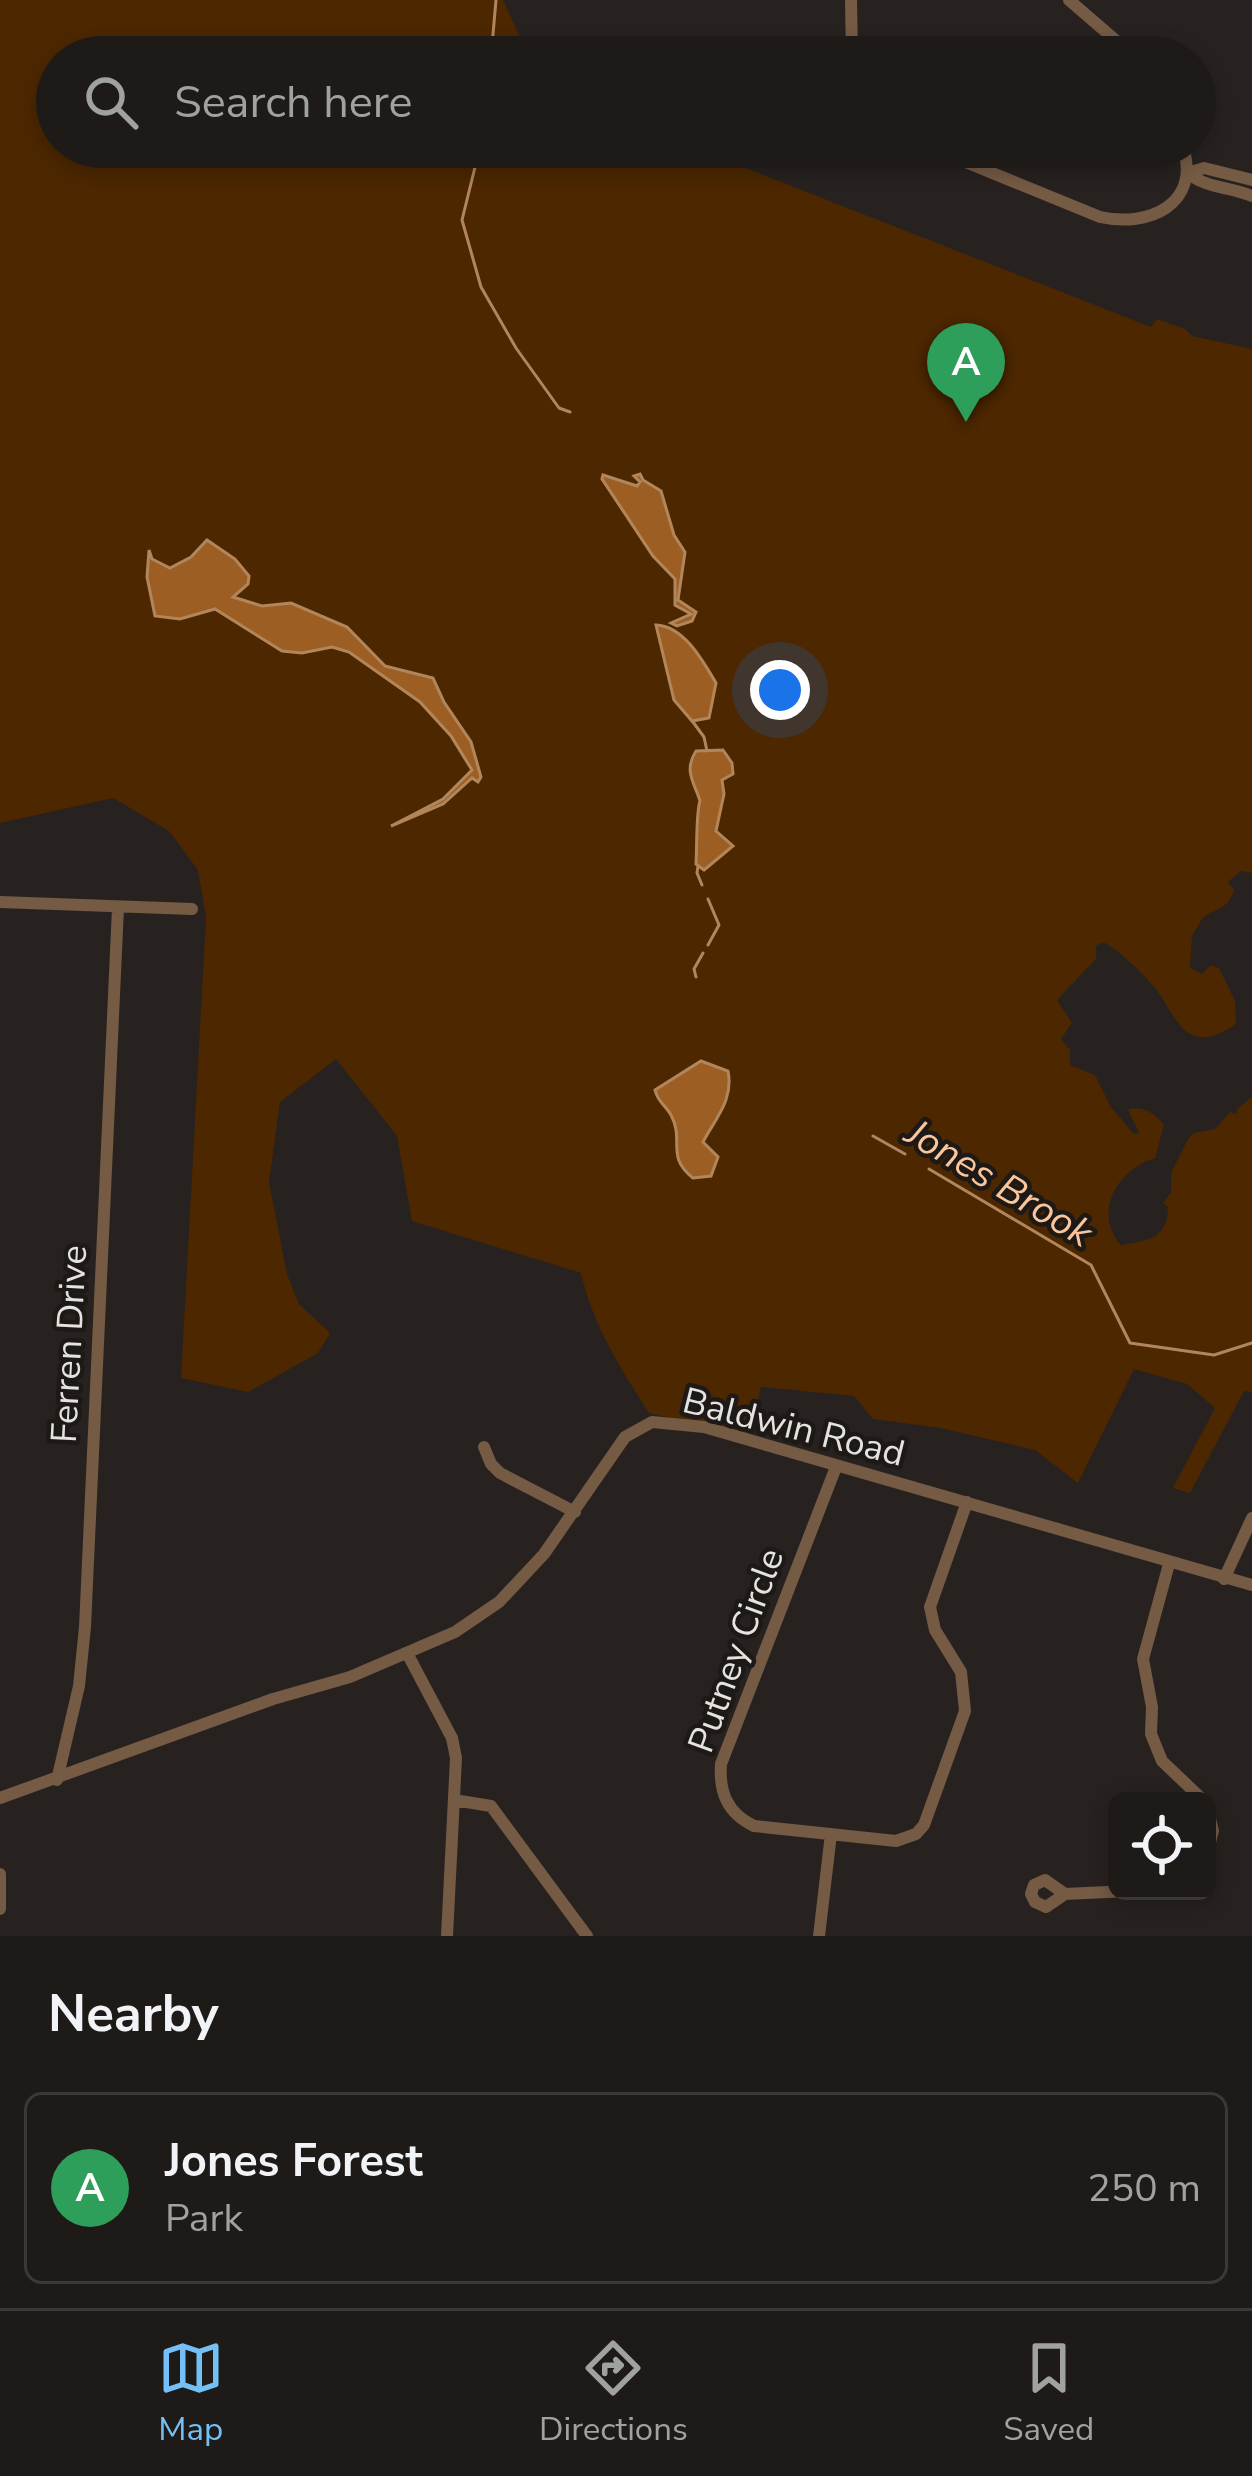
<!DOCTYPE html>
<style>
body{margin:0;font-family:"Nunito Sans",sans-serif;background:#252320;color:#f1f3f6}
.controls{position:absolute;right:36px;bottom:36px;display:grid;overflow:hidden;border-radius:18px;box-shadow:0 6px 18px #0003}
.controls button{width:108px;height:108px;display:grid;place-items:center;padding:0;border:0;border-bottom:3px solid #3b3836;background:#1d1a17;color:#f1f3f6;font:60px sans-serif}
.you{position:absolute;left:780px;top:690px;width:42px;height:42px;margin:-30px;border:9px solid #fff;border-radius:50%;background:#1a73e8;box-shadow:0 0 0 18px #1a73e833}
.badge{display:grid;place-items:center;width:78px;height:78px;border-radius:50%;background:#74c0f6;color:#fff;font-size:39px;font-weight:700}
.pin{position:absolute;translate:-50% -99px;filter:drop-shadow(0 3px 6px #0008)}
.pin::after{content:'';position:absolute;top:63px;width:42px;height:36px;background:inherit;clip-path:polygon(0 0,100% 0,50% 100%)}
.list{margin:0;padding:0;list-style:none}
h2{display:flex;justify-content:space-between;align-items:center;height:156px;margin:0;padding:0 48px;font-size:51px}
h2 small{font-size:39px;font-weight:400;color:#a0a1a1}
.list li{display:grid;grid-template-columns:78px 1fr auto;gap:36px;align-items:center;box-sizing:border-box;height:192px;margin:0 24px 24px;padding:0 24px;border:3px solid #3b3836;border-radius:18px}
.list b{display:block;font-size:45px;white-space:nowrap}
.list p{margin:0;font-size:39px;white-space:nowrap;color:#a0a1a1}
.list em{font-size:39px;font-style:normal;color:#a0a1a1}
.icon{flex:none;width:66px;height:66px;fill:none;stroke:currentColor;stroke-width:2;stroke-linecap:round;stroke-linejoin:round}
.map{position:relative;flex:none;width:1252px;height:1936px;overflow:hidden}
.search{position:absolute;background:#1d1a17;box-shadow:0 6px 18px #0003;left:36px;right:36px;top:36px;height:132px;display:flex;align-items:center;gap:30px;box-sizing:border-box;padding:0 42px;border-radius:66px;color:#a0a1a1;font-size:45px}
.sheet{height:372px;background:#1d1a17}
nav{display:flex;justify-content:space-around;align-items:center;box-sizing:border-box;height:168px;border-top:3px solid #3b3836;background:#1d1a17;font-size:33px;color:#a0a1a1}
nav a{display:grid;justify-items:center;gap:6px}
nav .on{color:#74c0f6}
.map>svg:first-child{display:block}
.green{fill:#4c2700}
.water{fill:#9c5e22;stroke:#b2865b;stroke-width:3}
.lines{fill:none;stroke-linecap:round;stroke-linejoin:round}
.stream{stroke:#b2865b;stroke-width:3}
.minor{stroke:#755a44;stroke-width:12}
.labels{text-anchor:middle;stroke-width:9;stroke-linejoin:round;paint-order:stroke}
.street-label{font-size:36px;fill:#e5e2df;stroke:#1d1916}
.water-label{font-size:39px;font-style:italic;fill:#fac59a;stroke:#1d1916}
</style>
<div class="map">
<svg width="1252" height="1936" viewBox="0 0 1252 1936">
<rect width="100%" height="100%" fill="#27221f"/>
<!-- green -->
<path class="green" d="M0 0H503L520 37 516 57H57V147H692L1151 327 1157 319 1185 329 1192 336 1252 349V873L1241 871 1228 882 1234 890C1227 912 1215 907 1202 919L1192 936 1190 968 1202 974 1211 965 1219 968 1235 1001 1236 1024C1198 1049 1184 1037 1164 1001 1155 984 1119 949 1103 942L1096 946V959L1057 1000 1072 1023 1061 1039 1070 1050V1065L1095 1075 1111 1107 1134 1134 1139 1133 1128 1110C1141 1105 1156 1113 1164 1125L1155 1158C1118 1169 1092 1213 1121 1245 1145 1240 1167 1242 1168 1207L1163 1203 1171 1192V1173L1188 1139 1194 1133 1215 1129 1230 1112 1236 1114 1237 1109 1252 1097V1392L1244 1391 1190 1493 1173 1488 1215 1408 1187 1384 1134 1369 1078 1483 1035 1450 941 1428 873 1419 854 1396 761 1387 749 1436 649 1413C620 1367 593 1326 581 1273L412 1221 397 1136 336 1059 280 1102 269 1182 287 1274 299 1304 330 1333 318 1353 248 1392 181 1378 206 918 198 870 169 831 113 798 0 823Z"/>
<!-- water -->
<path class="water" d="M640 474 643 480 661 491 674 535 685 552 678 600 696 612 692 621 677 626 671 623 691 614 675 605V579L653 556 602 479 603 475 637 486 640 482 634 476Z
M207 540 235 559 249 576 248 584 233 597 262 606 291 603 347 627 385 666 433 678 444 702 471 742 481 777 478 782 472 778 443 804 391 826 443 799 472 770 451 736 420 702 349 652 332 647 302 653 282 651 215 609 180 619 155 616 147 577 149 550 152 559 170 568 191 557Z
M656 625C684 626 703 661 716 683L709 718 692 721 674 700Z
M723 750 732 763 733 774 722 780 724 794 716 831 733 846 704 870 696 864C697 849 696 812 700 801 695 784 683 771 696 751Z
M701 1061 728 1071C734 1100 715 1119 703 1142L718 1157 711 1176 693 1178C665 1156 685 1141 671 1115 665 1104 658 1103 655 1090Z"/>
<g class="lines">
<!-- stream -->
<path class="stream" d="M491 57 496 0
M480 147 462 220 481 287 516 348 559 408 570 412
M693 722 704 737 707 751
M698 866 697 873 702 885
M708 945 719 925 708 899
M696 977 694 969 703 953
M873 1136 905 1154
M929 1169 1091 1265 1130 1343 1214 1355 1252 1343"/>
<!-- minor -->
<path class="minor" d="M851 0 852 57
M1069 0 1135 57
M929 147 1100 217C1149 228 1201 204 1183 147
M1188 173C1205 188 1231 187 1252 196
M1188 173 1204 168 1252 180
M0 902 192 909
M484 1447 491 1464 500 1473 575 1512
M836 1467 721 1764C719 1792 727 1813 754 1826L896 1841 916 1834 924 1825 965 1711 961 1672 935 1630 930 1607 967 1502
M1169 1564 1143 1659 1152 1707 1151 1734 1162 1761 1204 1801
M1224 1579 1252 1518
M407 1653 452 1738 456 1758 447 1936
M57 1780 79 1686 85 1627 118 908
M0 1798 273 1699 350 1677 455 1632 499 1602 544 1554 625 1437 652 1422 704 1427 1252 1585
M454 1800 491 1806 587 1936
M1207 1807 1213 1831 1207 1853
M0 1874V1909
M1065 1894 1045 1880 1034 1885 1031 1894 1035 1902 1046 1907 1065 1894 1129 1891
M819 1936 831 1834"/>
</g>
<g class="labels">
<!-- street labels -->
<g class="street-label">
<text transform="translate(68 1344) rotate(-87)" y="13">Ferren Drive</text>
<text transform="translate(794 1426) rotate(14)" y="13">Baldwin Road</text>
<text transform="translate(735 1650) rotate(-70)" y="13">Putney Circle</text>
</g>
<!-- water labels -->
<g class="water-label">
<text transform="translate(1000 1182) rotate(31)" y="14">Jones Brook</text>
</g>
</g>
</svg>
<div class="controls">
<button><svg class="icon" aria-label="locate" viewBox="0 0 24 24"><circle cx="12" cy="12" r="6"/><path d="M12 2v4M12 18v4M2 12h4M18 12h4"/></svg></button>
</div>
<div class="you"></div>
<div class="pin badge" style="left:966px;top:422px;background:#2e9e5b">A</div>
<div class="search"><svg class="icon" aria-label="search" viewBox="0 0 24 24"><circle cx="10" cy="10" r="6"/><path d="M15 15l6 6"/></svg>Search here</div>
</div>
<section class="sheet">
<h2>Nearby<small></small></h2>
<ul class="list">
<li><span class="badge" style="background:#2e9e5b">A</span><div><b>Jones Forest</b><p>Park</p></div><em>250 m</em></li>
</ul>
</section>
<nav>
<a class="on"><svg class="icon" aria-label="map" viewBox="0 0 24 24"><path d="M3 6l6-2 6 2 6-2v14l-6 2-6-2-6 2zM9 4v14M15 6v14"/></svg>Map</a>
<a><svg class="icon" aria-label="directions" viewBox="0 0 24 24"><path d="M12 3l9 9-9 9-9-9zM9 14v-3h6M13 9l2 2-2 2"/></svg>Directions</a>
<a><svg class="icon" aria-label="saved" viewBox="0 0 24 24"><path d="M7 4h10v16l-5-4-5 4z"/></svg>Saved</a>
</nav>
